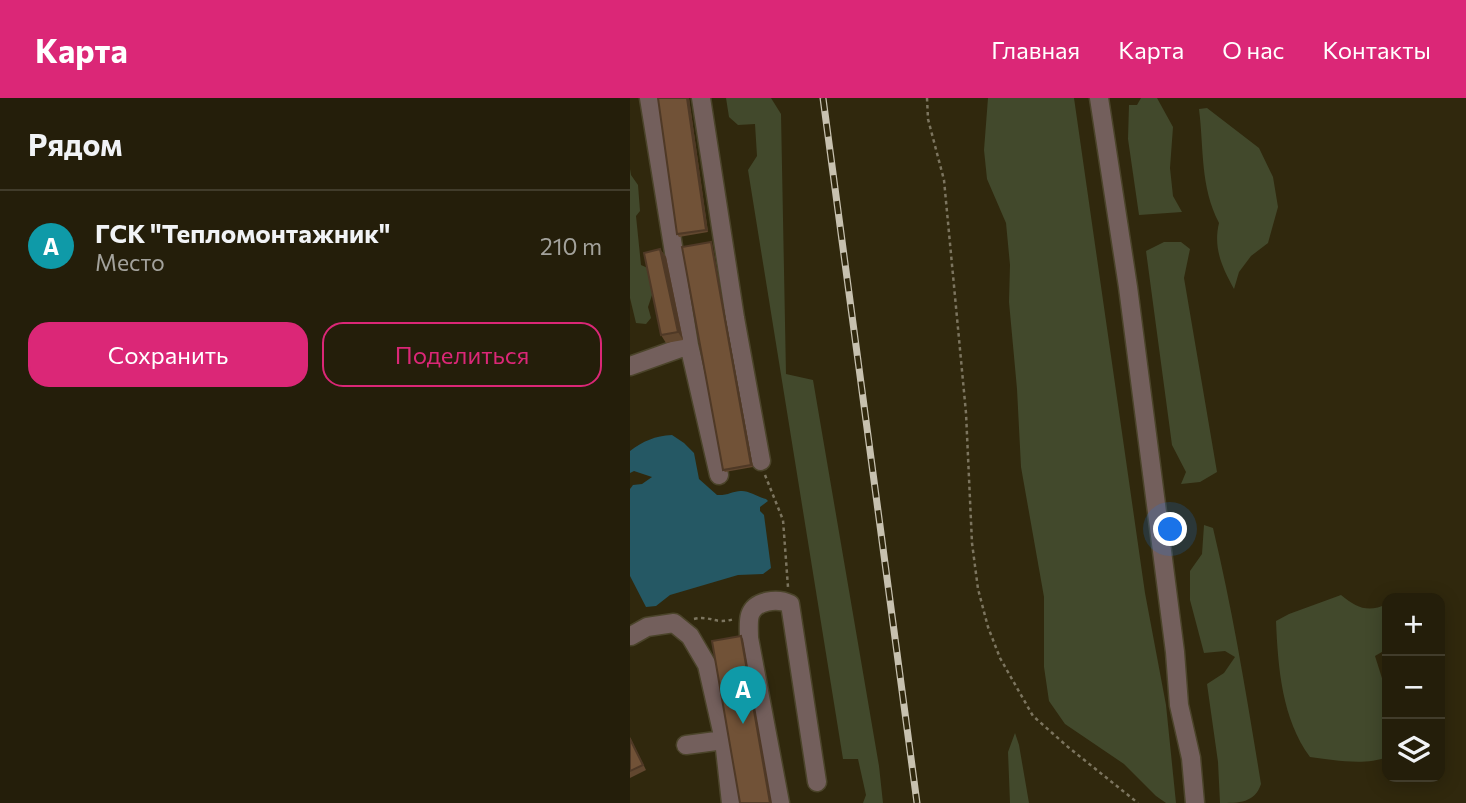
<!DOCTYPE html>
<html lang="ru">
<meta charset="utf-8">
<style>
body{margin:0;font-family:Commissioner,sans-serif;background:#2c2713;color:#f1f3f6}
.controls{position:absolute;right:21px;bottom:21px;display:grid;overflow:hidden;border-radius:14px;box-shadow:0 4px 18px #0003}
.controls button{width:63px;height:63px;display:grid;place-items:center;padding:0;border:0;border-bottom:2px solid #413c2b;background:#241e0a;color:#f1f3f6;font:35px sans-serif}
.you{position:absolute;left:541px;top:432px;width:24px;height:24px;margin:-18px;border:5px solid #fff;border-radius:50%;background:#1a73e8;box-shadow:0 0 0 10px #1a73e833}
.badge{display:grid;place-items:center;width:46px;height:46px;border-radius:50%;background:#db2777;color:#fff;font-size:23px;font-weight:700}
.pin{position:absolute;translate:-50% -58px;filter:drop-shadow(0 2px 4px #0008)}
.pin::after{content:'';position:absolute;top:37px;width:24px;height:21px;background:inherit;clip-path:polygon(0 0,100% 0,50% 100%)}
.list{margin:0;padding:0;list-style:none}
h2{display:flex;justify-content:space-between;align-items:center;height:91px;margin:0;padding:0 28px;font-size:30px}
h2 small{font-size:23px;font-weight:400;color:#a3a29c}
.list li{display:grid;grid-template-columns:46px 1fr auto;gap:21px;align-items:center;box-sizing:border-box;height:112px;padding:0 28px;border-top:2px solid #413c2b}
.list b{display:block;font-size:26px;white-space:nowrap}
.list p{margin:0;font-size:23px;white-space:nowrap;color:#a3a29c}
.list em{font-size:23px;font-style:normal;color:#a3a29c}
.actions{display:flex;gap:14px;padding:21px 28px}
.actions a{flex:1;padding:16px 0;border:2px solid #db2777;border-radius:21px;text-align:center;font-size:24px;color:#db2777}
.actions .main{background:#db2777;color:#fff}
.icon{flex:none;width:38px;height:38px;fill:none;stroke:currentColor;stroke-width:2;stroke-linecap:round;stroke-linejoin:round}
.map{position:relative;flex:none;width:836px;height:705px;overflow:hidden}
header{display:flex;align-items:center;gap:42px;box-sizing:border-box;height:98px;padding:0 35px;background:#db2777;color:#fff}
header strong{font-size:33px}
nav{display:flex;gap:38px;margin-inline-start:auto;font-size:24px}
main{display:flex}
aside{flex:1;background:#241e0a}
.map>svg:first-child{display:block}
.green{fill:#42492c}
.water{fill:#255864}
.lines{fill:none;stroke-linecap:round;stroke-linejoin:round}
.minor-casing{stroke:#4b442a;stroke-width:21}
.path{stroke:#7c755f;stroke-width:2.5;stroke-dasharray:3.5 3.5;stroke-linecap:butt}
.minor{stroke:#735f5c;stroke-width:18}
.rail-casing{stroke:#c7c1af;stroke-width:7}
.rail{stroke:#30280d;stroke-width:4.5;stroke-dasharray:13;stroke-linecap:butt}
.wall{fill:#61472f}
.shaded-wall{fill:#4f3926}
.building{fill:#715237;stroke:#4f3926;stroke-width:2}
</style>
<header>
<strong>Карта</strong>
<nav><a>Главная</a><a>Карта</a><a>О нас</a><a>Контакты</a></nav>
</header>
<main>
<aside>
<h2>Рядом<small></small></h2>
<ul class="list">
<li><span class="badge" style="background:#0f9aa8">A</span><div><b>ГСК &quot;Тепломонтажник&quot;</b><p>Место</p></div><em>210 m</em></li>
</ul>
<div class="actions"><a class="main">Сохранить</a><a>Поделиться</a></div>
</aside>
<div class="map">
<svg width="836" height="705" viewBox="0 0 836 705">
<rect width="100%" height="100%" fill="#30280d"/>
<!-- green -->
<path class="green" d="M96 0H141L151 16 156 276 183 282 249 668 253 705H233L236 697 228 661H213L118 72 127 58 125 26 108 27 99 19Z
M358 0H444L515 495 536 607 546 705H536L526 698 494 666 435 626 419 603 414 569V499L391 369 387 291 379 204 380 167 376 125 357 81 354 52Z
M511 0H527L543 29 540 70 543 98 552 114 509 117 498 41 499 7H507Z
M577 10 629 50 643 79 648 109 638 145 621 158 609 174 604 191C592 169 583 150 589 125 570 88 574 51 569 11Z
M0 71 1 77 8 87 10 113 6 118 11 167 20 171 23 194 18 209 21 220 16 226 6 225 0 200Z
M534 144H551L560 151 554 180 587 374 570 384 551 386 556 374 542 347 516 153Z
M574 427 583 430C603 514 617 600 631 686 625 705 609 705 590 705L588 664 577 586 594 575 605 559 595 553 574 555 560 502V473L572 456Z
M711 497C727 510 738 515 757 506V551L745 558 757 596V659C735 668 703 662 680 659 652 621 648 570 646 523L659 516Z
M385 635 389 647 399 705H380L378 654Z"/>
<!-- water -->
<path class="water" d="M42 337 54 345 64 355 69 381 87 397C97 398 105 392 112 393 119 393 128 399 136 401L138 403 130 409V413L134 417 141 470 133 476 108 477 40 497 26 508 16 509 0 478V391L3 387 12 386 22 379 4 373 0 375V353C13 343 25 338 42 337Z"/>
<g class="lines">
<defs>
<path id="minor" d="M19 0 59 247 89 377
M71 0 105 220 131 363
M469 0 498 189 545 554 549 607 561 660 565 705
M0 268 59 247
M1 538 17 529 44 525 60 538 77 567 94 642 101 705
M56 647 94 642
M150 705 119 540C119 533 118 523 120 517 125 502 148 500 160 506L187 684"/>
</defs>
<!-- minor casing -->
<use href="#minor" class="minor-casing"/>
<!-- path -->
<path class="path" d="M297 0 298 21 314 82 336 315 342 445 348 491 358 529 370 560 403 618 438 649 508 705
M135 377 153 422 158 489
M64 521C81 517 85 527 104 521"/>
<!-- minor -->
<use href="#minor" class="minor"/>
<defs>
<path id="rail" d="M193 0 287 705"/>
</defs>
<!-- rail casing -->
<use href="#rail" class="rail-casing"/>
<!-- rail -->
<use href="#rail" class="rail"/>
</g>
<!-- wall -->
<path class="wall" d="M28 0H59L78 134 49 139 47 136Z
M82 146 123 369 95 374 93 372Z
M30 151 36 159 53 242 36 245 31 237Z
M0 639 16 672 0 680Z"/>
<!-- shaded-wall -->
<path class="shaded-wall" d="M57 0H59L78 134 76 132Z
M81 144 82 146 123 369 121 367Z
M30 151 36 159 53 242 48 234Z
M111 538 113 541 142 705H140Z"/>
<!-- building -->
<path class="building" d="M28 0H57L76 132 47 136Z
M81 144 121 367 93 372 52 149Z
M30 151 48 234 31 237 14 155Z
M111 538 140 705H110L82 543Z
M0 641 13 667 0 673Z"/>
</svg>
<div class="controls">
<button>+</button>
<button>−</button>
<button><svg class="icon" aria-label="layers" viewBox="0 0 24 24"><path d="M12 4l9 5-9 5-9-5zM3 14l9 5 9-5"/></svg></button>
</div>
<div class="you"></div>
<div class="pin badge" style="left:113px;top:626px;background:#0f9aa8">A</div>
</div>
</main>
